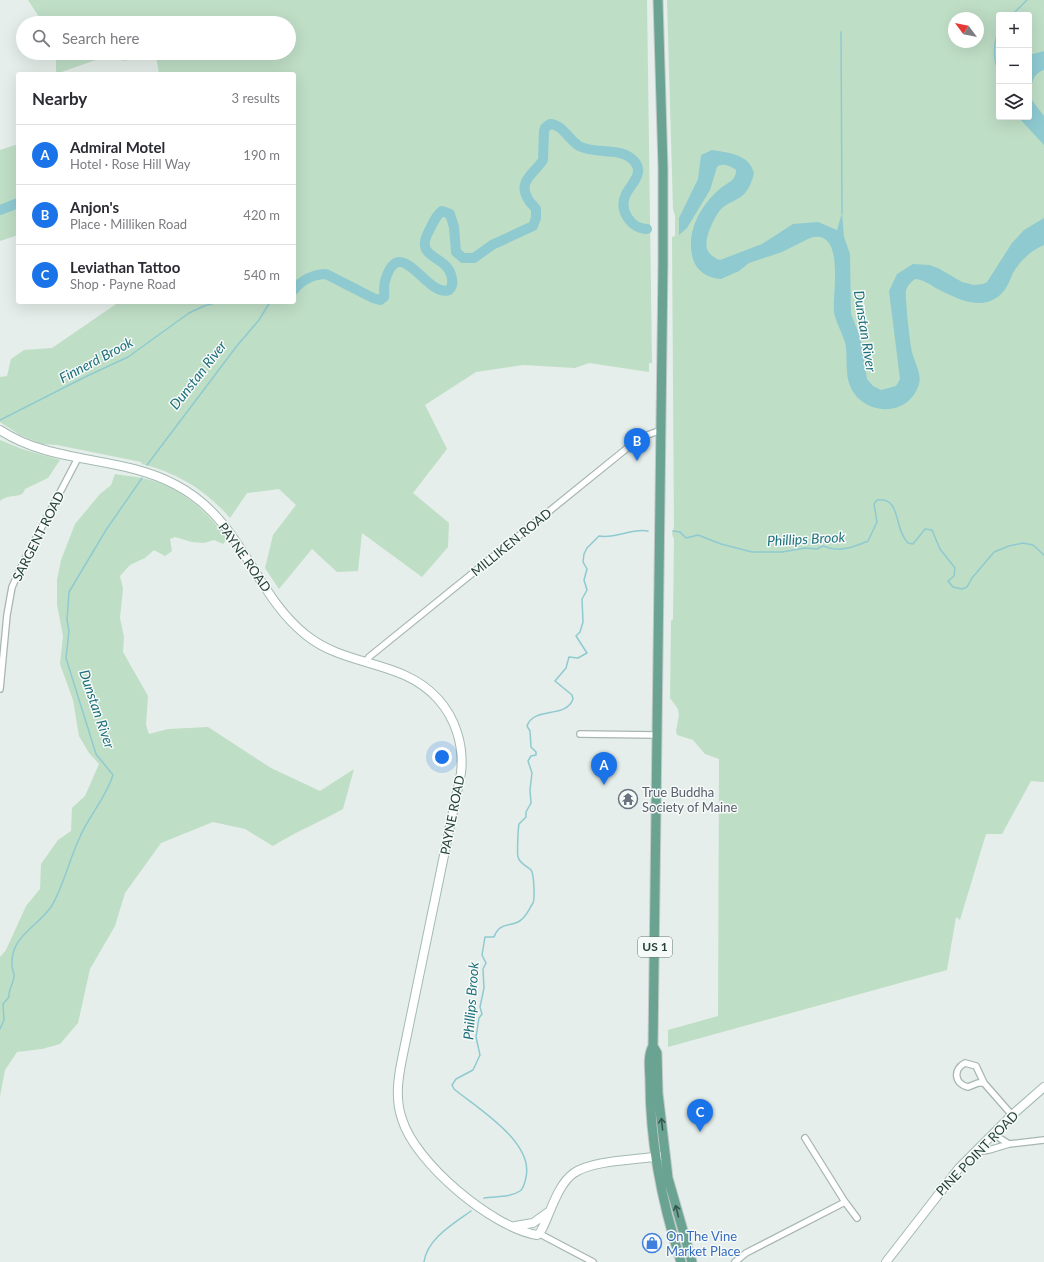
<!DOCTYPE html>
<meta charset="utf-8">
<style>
body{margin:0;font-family:Lato,sans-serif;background:#f2f2f3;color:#2b2b33}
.controls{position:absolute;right:12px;top:12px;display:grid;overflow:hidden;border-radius:4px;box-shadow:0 4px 16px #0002}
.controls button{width:36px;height:36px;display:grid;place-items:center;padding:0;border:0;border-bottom:1px solid #e1e1e2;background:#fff;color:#2b2b33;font:20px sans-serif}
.compass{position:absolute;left:948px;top:12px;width:36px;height:36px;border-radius:50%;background:#fff;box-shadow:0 4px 16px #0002;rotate:302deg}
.you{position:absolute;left:442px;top:757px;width:14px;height:14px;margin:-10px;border:3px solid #fff;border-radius:50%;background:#1a73e8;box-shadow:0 0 0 6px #1a73e833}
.badge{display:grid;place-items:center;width:26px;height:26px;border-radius:50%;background:#1a73e8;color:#fff;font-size:13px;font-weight:700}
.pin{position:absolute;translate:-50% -33px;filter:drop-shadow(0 1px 2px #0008)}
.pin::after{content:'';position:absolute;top:21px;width:14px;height:12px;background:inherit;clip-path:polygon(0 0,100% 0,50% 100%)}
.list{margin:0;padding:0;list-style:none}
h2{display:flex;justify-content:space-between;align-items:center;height:52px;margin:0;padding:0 16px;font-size:17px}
h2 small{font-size:13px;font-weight:400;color:#7c7c81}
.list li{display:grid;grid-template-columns:26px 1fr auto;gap:12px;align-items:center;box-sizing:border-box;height:60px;padding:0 16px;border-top:1px solid #e1e1e2}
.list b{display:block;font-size:15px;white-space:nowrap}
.list p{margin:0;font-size:13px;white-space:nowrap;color:#7c7c81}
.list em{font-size:13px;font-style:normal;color:#7c7c81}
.icon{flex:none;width:22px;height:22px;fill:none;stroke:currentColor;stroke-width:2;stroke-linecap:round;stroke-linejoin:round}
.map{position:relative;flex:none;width:1044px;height:1262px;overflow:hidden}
.search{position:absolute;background:#fff;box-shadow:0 4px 16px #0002;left:16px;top:16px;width:280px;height:44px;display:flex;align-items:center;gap:10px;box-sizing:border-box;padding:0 14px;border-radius:22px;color:#7c7c81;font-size:15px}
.panel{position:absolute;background:#fff;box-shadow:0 4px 16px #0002;left:16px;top:72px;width:280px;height:232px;border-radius:4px}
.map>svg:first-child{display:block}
.green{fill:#bfdec6;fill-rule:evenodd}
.water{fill:#8fcad1}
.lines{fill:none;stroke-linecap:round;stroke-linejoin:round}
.stream{stroke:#8fcad1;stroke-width:1.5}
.river{stroke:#8fcad1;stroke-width:10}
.minor-casing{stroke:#a7b6b1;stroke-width:8}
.secondary-casing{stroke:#a3bab1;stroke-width:10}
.primary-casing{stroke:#c2cac7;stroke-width:11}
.minor{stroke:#fff;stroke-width:5.5}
.secondary{stroke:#fff;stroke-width:8}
.primary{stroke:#6aa392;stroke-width:9}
.oneway{stroke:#36594e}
.labels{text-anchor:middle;stroke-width:3;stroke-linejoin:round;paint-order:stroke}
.shield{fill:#f6faf8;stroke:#637871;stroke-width:1}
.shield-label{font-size:12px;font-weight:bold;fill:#244037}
.street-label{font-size:13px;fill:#244037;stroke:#f6faf8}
.worship-label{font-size:13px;fill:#5b616d;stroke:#f6faf8;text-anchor:start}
.shop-label{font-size:13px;fill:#366cbe;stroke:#f6faf8;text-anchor:start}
.water-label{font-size:14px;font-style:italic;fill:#1e707c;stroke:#f6faf8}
</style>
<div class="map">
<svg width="1044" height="1262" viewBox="0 0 1044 1262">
<rect width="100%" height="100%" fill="#e5eeea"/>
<!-- green -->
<path class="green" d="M28 0H647L652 363H649V372L589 363 575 368 523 365 476 372 425 405 447 449 413 493 449 523 448 547 422 577 362 533 358 571 337 572 312 549 279 589 265 568 273 535 296 505 279 489 247 493 230 518C206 490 177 473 142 464L141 462 57 445 42 444 20 435 0 422V377L7 376 11 359 24 350 52 348 119 302H294V74H159L156 56 145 54 125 61 107 56 56 74V53H289V23H43Z
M667 0H1044V51L1029 56V15H999V117H1029V75L1044 69V782L1031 781 1002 834H986L960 920 956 917 947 970 668 1047V1030L718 1016 719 759 705 754 693 740 677 735 676 731 679 715 678 709 670 698 671 621 673 619 674 539 672 534 674 527 672 237 675 236V216L673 209ZM954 18H978V42H954Z
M18 144V235L0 241V150Z
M0 440 22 449 60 460 48 478 25 489C22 500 11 492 0 501Z
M115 474C127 476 141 477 154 481 184 491 209 513 227 539L223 544 214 540 204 543 192 542 175 537 170 539 172 551 165 556 154 550 145 558 130 565 120 576 123 589 120 618 124 637 123 652 148 696 146 725 149 734 168 729 208 727 271 768 320 791 354 769 343 809C320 822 295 832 273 846L245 829 213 822 161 843 125 893 115 926 90 969 78 1023 60 1044 42 1049 17 1052 5 1070 0 1096V957L6 950 26 906 40 889 41 864 58 840 71 831 72 808 85 796 99 764 89 753 79 736 73 700 60 664 63 636 57 605V580L61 560 75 524 100 494 111 485Z"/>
<!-- water -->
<path class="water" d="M1044 51V70C1031 74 1031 87 1031 99L1044 116V145L1018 117H1029V55Z
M712 150C729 153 749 154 754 173 752 181 750 187 745 193 739 200 729 202 722 208 715 215 702 241 708 251 710 255 716 259 720 260L762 244 793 224 818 222 837 230 842 213 844 237 850 254 851 314 861 339 867 379 873 386 881 390 896 386 900 379 889 291 897 274 913 264 929 265 938 268 962 282 974 285 983 284 987 282 1012 243 1024 230 1044 218V245C1030 251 1021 260 1013 273 1009 282 1007 289 999 296 978 312 954 297 934 287 928 283 921 279 915 279 911 282 907 286 906 291 905 298 910 344 912 352 914 361 922 374 919 384 907 424 848 414 847 371 846 363 847 355 846 347 844 335 836 324 834 312 832 296 846 227 810 238L782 252 749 263 739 271 721 279C708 278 697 272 693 259 685 233 701 204 721 188 728 182 736 181 736 170 731 166 722 162 717 167L710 190 687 228 679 235V218L698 179 701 155Z"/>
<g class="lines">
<!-- stream -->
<path class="stream" d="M1012 15 1027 0
M999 30C994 40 992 61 999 70
M841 32 842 213
M0 420 85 377 128 357 189 313 204 306 218 302
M147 465 236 347 259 320 270 302
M673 531 680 532 686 538 698 535 721 544 752 552H782L805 548 817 549 823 546C840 553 853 547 868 541L877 522 874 504 877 500C902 497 893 528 908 543L913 544 925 529 932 530 940 549 955 568 954 576 948 581 953 587 962 589 967 587 972 578 994 552 1009 546 1023 543 1033 545 1044 555
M0 1029 4 1020 3 1004 9 997C8 989 15 982 14 974 13 971 12 968 12 965 10 937 37 927 51 907 62 890 70 858 79 839 88 817 106 798 113 775L96 754 66 658 69 631 67 620 69 592 106 530 142 478
M484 1198C495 1196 510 1198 520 1191 524 1188 525 1182 526 1177 534 1142 477 1108 454 1089L452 1085 456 1079 473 1070 480 1055 476 1037 479 1018 482 1014 480 1007 484 988 483 969 486 963 482 955 485 937H494C499 923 507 927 518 922 526 918 529 909 533 903 535 899 534 873 531 870 526 865 520 864 518 857 517 854 518 828 519 824L526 817V812L531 803 530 790 532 773 528 761 531 756 536 755V752L531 747 530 731 527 726C534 706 566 719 573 699L572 695 555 681 566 668 569 657 578 658 587 653 576 636 580 632 583 622 582 599 587 590 584 580 587 569 583 562 584 554 587 548 599 536C616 539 631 528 648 531
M424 1262C427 1239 453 1224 471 1211"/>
<!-- river -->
<path class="river" d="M0 210 18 203
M294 290C301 280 314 274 326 274L373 298 380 300 384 297C385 292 383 287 385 281 400 230 427 299 449 290 452 287 453 284 452 279 449 253 411 261 430 229 433 223 436 215 442 211L450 214 454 227 456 252 463 258H474L492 245 533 226 536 218V209C534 206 530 203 528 199 517 181 535 173 543 160L544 131 545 128 550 124C562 124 569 140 579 146 595 155 621 146 634 161 645 173 631 184 626 194 618 210 631 229 647 229"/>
<defs>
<path id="minor" d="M366 662 369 657 631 445 645 436 661 430
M0 689 7 615 12 587 25 559 78 458
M580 734 657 735
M965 1063 976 1066 984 1083H978L968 1087C954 1084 953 1069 965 1063Z
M984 1083 1012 1115
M993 1134 1009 1144 1044 1140
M805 1138 845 1202 857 1218
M975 1152 989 1150 1009 1144
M540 1234 593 1262
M735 1262 746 1253 845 1202"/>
<path id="secondary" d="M0 430C53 465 121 455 176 485 243 520 253 593 306 635 347 668 402 659 438 699 456 719 464 746 461 773L402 1059C398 1079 395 1099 402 1119 415 1163 493 1228 537 1235 546 1231 554 1186 574 1173 593 1160 637 1160 661 1156
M515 1226 533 1223 547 1213
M886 1262 959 1168 1012 1115 1044 1087"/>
<path id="primary" d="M658 0 663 168V264L653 1046 657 1053 658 1093 668 1178 692 1262
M653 1046C647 1057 650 1070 650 1082 650 1144 662 1203 681 1262"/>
</defs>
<!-- minor casing -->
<use href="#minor" class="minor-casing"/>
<!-- secondary casing -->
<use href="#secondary" class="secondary-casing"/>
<!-- primary casing -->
<use href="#primary" class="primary-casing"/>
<!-- minor -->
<use href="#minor" class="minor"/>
<!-- secondary -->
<use href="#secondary" class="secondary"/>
<!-- primary -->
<use href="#primary" class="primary"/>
</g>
<!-- one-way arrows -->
<defs><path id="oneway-shaft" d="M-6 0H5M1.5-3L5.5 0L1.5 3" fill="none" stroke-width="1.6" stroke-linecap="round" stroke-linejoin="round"/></defs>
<g class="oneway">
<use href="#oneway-shaft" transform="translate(662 1124) rotate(-96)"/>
<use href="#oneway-shaft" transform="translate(677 1211) rotate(-104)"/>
</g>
<!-- icons -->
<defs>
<symbol id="temple-ring" viewBox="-11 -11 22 22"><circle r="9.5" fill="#f6faf8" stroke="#6b7280" stroke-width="1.5"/><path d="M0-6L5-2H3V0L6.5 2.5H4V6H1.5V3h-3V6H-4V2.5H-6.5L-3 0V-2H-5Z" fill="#6b7280"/></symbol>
<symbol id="shop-ring" viewBox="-11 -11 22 22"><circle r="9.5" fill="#f6faf8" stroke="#3f7fe0" stroke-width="1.5"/><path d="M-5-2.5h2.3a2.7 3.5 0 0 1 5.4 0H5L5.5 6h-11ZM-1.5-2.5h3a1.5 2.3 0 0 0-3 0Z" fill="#3f7fe0"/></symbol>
</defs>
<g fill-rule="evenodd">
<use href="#temple-ring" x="617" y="788" width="22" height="22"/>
<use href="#shop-ring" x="641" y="1232" width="22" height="22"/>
</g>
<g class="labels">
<!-- shield labels -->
<rect class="shield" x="638" y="937" width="34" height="20" rx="3"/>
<g class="shield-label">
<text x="655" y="951">US 1</text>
</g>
<!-- street labels -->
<g class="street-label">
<text transform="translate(38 536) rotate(-63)" y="5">SARGENT ROAD</text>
<text transform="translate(511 542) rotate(-39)" y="5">MILLIKEN ROAD</text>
<text transform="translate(245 557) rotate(55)" y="5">PAYNE ROAD</text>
<text transform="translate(452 815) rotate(-79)" y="5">PAYNE ROAD</text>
<text transform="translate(977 1153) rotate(-46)" y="5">PINE POINT ROAD</text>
</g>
<!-- worship labels -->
<g class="worship-label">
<text x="642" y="797">True Buddha<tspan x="642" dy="15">Society of Maine</tspan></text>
</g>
<!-- shop labels -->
<g class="shop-label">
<text x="666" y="1241">On The Vine<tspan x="666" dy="15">Market Place</tspan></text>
</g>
<!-- water labels -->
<g class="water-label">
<text transform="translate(865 331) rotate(81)" y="5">Dunstan River</text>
<text transform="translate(96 360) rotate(-28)" y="5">Finnerd Brook</text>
<text transform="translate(198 375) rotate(-52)" y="5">Dunstan River</text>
<text transform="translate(806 539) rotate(-3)" y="5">Phillips Brook</text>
<text transform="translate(97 709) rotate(71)" y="5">Dunstan River</text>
<text transform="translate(471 1001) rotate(-86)" y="5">Phillips Brook</text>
</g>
</g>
</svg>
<div class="controls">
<button>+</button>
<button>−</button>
<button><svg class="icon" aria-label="layers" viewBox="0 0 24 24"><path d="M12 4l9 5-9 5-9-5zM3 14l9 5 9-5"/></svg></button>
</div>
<svg class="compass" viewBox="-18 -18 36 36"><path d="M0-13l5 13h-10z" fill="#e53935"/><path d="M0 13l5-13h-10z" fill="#7c7c81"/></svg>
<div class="you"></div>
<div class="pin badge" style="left:604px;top:785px">A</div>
<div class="pin badge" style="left:637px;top:461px">B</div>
<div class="pin badge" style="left:700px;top:1132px">C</div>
<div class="search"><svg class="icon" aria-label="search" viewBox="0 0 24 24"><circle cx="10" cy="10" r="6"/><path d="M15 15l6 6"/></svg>Search here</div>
<section class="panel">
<h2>Nearby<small>3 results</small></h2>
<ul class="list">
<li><span class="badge">A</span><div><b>Admiral Motel</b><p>Hotel · Rose Hill Way</p></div><em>190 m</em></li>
<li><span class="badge">B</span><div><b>Anjon's</b><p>Place · Milliken Road</p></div><em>420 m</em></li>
<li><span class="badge">C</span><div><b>Leviathan Tattoo</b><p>Shop · Payne Road</p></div><em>540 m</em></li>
</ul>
</section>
</div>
